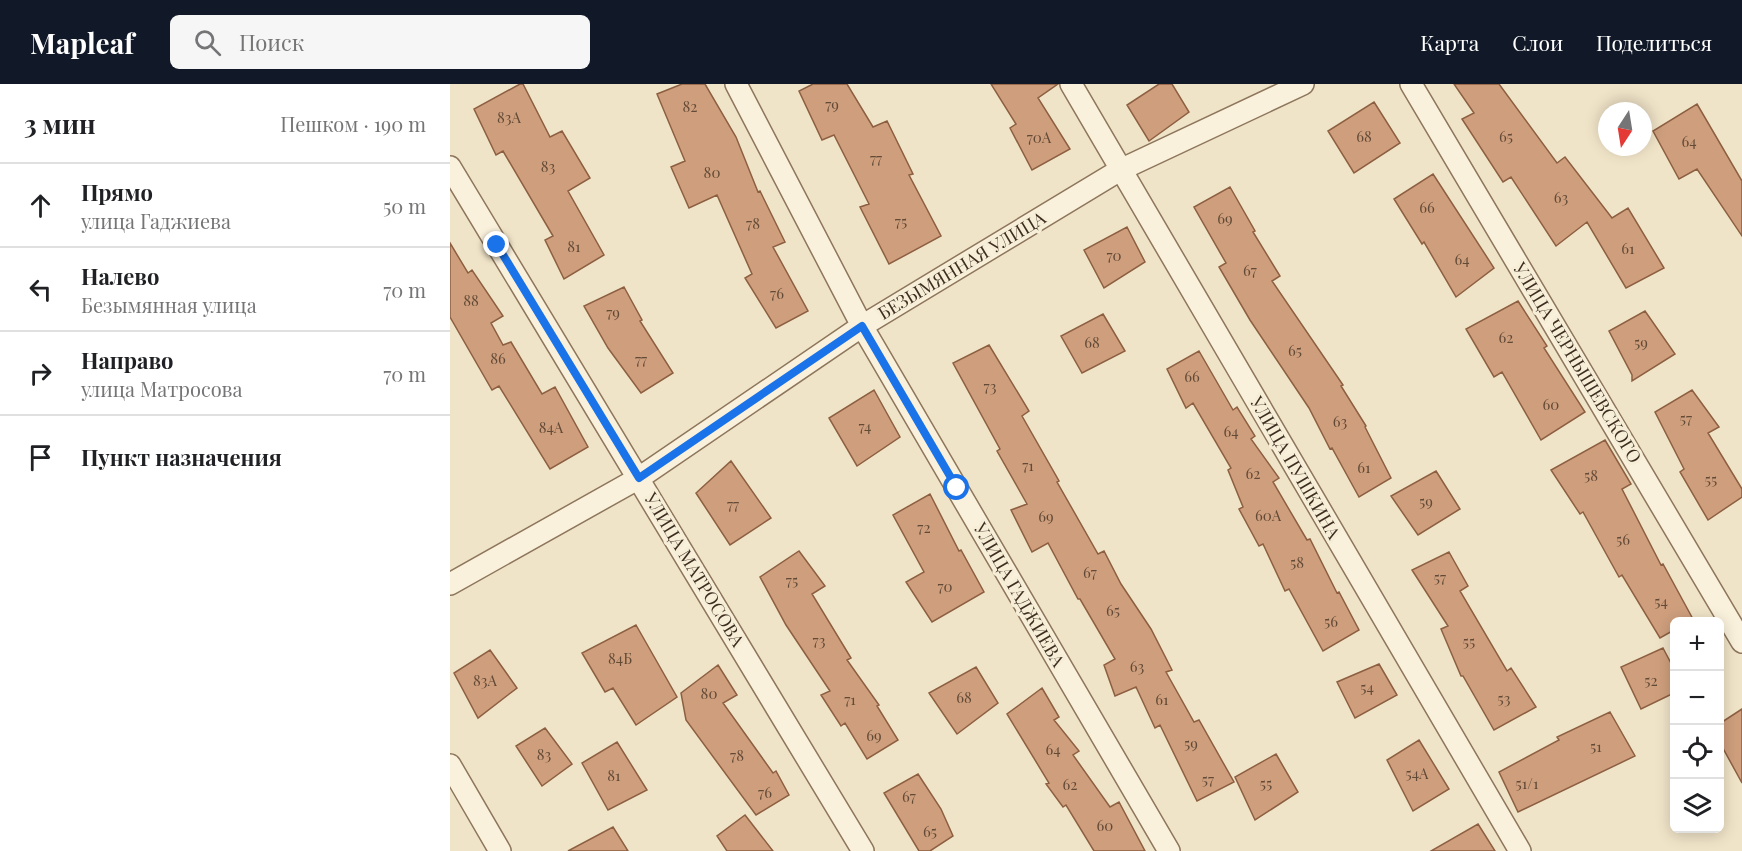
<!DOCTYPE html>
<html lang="ru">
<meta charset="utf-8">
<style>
body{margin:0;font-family:"Playfair Display",serif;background:#f6f6f6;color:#202124}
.controls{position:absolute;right:18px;bottom:18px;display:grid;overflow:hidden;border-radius:9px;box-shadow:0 3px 15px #0003}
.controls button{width:54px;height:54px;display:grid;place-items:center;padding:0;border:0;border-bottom:2px solid #e0e0e0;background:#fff;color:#202124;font:30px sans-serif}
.compass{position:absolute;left:1148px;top:18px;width:54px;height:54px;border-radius:50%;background:#fff;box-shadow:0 3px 15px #0003;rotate:192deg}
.stop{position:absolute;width:18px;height:18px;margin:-14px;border:4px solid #1a73e8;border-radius:50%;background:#fff}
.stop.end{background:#1a73e8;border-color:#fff;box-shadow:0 2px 6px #0008}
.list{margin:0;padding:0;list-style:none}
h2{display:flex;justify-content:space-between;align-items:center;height:78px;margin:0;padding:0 24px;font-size:26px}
h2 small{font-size:20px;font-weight:400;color:#757577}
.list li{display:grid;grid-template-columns:39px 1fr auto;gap:18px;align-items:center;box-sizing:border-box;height:84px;padding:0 24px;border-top:2px solid #e0e0e0}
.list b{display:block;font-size:22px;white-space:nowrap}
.list p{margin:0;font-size:20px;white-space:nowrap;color:#757577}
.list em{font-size:20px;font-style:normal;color:#757577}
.icon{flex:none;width:33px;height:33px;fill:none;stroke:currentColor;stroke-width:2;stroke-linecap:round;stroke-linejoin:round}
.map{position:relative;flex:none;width:1292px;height:767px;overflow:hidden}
header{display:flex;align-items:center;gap:36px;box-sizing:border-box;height:84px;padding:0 30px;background:#111827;color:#fff}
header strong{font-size:28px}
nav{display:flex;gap:33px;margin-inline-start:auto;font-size:21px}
.search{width:420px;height:54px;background:#f6f6f6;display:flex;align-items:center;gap:15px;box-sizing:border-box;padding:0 21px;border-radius:9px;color:#757577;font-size:22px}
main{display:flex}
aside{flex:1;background:#fff}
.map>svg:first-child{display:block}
.building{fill:#cf9f7d;stroke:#8d5f41;stroke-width:1.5}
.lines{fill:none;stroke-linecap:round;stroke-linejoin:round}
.minor-casing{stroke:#8d765c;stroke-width:24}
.minor{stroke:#faf1dc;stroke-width:21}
.route{stroke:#1a73e8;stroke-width:8}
.labels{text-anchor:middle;stroke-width:6;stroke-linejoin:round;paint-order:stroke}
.number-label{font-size:15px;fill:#624a37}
.street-label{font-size:18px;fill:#3d2e20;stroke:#f7eed8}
</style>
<header>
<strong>Mapleaf</strong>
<div class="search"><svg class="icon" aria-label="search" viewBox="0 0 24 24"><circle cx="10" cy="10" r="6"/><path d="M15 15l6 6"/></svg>Поиск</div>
<nav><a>Карта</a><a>Слои</a><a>Поделиться</a></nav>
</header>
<main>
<aside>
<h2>3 мин<small>Пешком · 190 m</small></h2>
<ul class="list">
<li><svg class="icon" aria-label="ahead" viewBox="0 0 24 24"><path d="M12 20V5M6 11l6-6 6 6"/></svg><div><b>Прямо</b><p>улица Гаджиева</p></div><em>50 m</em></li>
<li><svg class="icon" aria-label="left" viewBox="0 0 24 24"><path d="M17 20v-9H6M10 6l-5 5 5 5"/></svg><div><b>Налево</b><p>Безымянная улица</p></div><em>70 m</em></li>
<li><svg class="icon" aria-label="right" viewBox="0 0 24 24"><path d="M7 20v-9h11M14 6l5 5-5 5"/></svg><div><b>Направо</b><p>улица Матросова</p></div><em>70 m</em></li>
<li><svg class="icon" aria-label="arrive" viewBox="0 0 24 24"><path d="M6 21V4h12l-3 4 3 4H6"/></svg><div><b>Пункт назначения</b></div></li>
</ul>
</aside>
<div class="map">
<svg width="1292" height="767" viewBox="0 0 1292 767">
<rect width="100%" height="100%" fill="#f0e4c8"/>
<!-- building -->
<path class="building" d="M70 0H73L100 53 112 47 140 94 118 107 154 171 114 195 95 156 103 152 53 67 46 71 24 25Z
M232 0H255L286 53 308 108 310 107 335 158 323 163 358 227 326 244 295 194 302 190 267 111 239 124 221 83 235 77 207 10Z
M363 0H397L423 43 437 37 463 90 459 91 491 152 439 180 410 123 419 120 384 51 372 56 349 7Z
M541 0H608L588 14 620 65 582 86 560 44 566 40Z
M709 0H722L739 28 699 57 677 21Z
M1004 0H1049L1107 79 1115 73 1162 134 1178 124 1214 184 1176 204 1137 138 1106 162 1061 93 1053 98 1012 35 1024 29Z
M924 18 950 59 904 89 878 47Z
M1247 20 1292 97V152L1247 85 1229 95 1203 47Z
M983 90 1044 184 1006 213 974 158 972 160 944 115Z
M780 103 805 147 803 148 830 192 822 197 893 301 891 302 916 342 915 343 941 394 909 413 882 364 880 365 859 324 800 236 769 183 776 179 744 123Z
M677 143 695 178 654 204 634 166Z
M0 159 18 189 22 186 53 232 41 239 53 261 61 258 92 310 105 303 138 363 100 385 49 302 42 306 0 233Z
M174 203 192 236 190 237 223 289 191 309 158 264 134 222Z
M1068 217 1097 262 1094 264 1135 328 1091 356 1052 288 1044 293 1016 245Z
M1195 227 1225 270 1182 297V291L1159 247Z
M653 230 675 267 632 289 611 252Z
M539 261 579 327 572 332 609 397 607 398 648 470 654 467 671 500 701 545 722 586 716 588 744 638 749 636 784 698 747 717 710 641 705 644 686 603 665 612 654 581 665 575 630 515H628L598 459 582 468 561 426 577 420 547 367 550 365 503 279Z
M749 267 783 326 787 323 805 352 801 355 829 394 823 398 857 456 860 455 887 509 889 508 909 546 873 567 839 505 835 507 813 460 809 462 789 425 793 423 778 386 781 384 743 319 736 324 717 285Z
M424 306 450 353 407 382 379 334Z
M1242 306 1269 343 1258 349 1292 405V413L1258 436 1230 388 1234 385 1205 328Z
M1155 356 1181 400 1172 405 1211 481 1213 480 1244 537H1224V546L1210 554 1172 491 1169 493 1133 428 1130 430 1101 386Z
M281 377 321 434 280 461 246 409Z
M986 387 1010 425 968 451 941 412Z
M480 410 509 467 511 466 534 508 482 538 456 498 474 488 443 431Z
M349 467 375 502 362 510 401 574 397 576 429 621 427 622 448 656 417 675 395 639 391 642 371 611 380 607 336 541 310 493Z
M999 468 1018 502 1010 507 1057 587 1061 584 1086 623 1044 646 1013 592H1011L991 545 998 542 962 486Z
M186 541 227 613 186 641 163 604 155 608 132 569Z
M1213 564 1224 585V609L1191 625 1171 583Z
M40 566 67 604 28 634 4 589Z
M929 580 947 611 905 634 887 598Z
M268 581 287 611 273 619 323 689 326 687 339 711 306 731 236 636 231 609Z
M526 583 548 619 507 650 479 609Z
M592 604 609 633 604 636 629 667 623 671 660 723 669 718 695 767H644L616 721 613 723 596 700 599 699 557 630Z
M1292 625V699L1269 657V640Z
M1160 628 1185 672 1068 728 1049 688 1109 656 1107 653Z
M95 644 122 680 92 702 66 662Z
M969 656 999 705 963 727 937 676Z
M167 658 197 706 158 726 132 679Z
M826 670 848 708 805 736 785 693Z
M468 690 491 725 503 752 480 767H469L434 709Z
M295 731 323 767H277L267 752Z
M1028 740 1045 767H981Z
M163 743 178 767H118Z"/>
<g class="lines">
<defs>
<path id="minor" d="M286 0 412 242 719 767
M621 0 1070 767
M961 0 1292 558
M0 83 413 767
M0 500 189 394 412 242 670 86 853 0
M0 681 50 767"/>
</defs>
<!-- minor casing -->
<use href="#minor" class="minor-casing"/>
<!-- minor -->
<use href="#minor" class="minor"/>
</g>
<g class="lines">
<!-- route -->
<path class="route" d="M47 161 189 394 412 242 507 404"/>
</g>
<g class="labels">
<!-- number labels -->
<g class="number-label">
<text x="382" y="26">79</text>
<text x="240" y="28">82</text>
<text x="59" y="39">83А</text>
<text x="914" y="58">68</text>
<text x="1056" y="58">65</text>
<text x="589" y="59">70А</text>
<text x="1239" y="63">64</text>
<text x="426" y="80">77</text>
<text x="98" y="88">83</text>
<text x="262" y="94">80</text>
<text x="1111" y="119">63</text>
<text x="977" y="129">66</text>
<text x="775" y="140">69</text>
<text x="451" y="143">75</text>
<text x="303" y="145">78</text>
<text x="124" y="168">81</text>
<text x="1178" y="170">61</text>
<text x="664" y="177">70</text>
<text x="1012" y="181">64</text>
<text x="800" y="192">67</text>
<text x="327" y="215">76</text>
<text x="21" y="222">88</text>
<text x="163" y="234">79</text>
<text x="1056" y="259">62</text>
<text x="642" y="264">68</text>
<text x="1191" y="264">59</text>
<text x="845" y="272">65</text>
<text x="48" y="280">86</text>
<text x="191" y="281">77</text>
<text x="742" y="298">66</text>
<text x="540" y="308">73</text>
<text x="1101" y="326">60</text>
<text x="1236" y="340">57</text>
<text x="890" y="343">63</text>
<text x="415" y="348">74</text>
<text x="101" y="349">84А</text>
<text x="781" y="353">64</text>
<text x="578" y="387">71</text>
<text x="914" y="389">61</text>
<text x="803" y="395">62</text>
<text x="1141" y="397">58</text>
<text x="1261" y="401">55</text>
<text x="976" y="423">59</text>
<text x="283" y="426">77</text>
<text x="818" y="437">60А</text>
<text x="596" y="438">69</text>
<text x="474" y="449">72</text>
<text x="1173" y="461">56</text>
<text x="847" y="484">58</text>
<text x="640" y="494">67</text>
<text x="990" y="499">57</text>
<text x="342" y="502">75</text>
<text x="495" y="508">70</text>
<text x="1211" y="523">54</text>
<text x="663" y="532">65</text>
<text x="881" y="543">56</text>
<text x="369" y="562">73</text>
<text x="1019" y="563">55</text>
<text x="170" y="580">84Б</text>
<text x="687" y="588">63</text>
<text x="35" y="602">83А</text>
<text x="1201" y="602">52</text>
<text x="917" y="609">54</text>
<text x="259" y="615">80</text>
<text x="514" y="619">68</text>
<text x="1054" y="620">53</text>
<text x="400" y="621">71</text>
<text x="712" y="621">61</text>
<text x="424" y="657">69</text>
<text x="741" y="665">59</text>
<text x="1146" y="668">51</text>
<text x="603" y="671">64</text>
<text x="94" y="676">83</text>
<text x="287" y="677">78</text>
<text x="967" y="695">54А</text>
<text x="164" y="697">81</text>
<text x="758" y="701">57</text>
<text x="816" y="705">55</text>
<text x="1077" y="705">51/1</text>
<text x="620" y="706">62</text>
<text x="315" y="714">76</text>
<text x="459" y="718">67</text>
<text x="655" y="747">60</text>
<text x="480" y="753">65</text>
</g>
<!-- street labels -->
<g class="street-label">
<text transform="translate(512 182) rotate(-31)" y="6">БЕЗЫМЯННАЯ УЛИЦА</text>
<text transform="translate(1127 279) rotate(59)" y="6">УЛИЦА ЧЕРНЫШЕВСКОГО</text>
<text transform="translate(845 384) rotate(60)" y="6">УЛИЦА ПУШКИНА</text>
<text transform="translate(244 486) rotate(59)" y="6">УЛИЦА МАТРОСОВА</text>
<text transform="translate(569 511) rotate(60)" y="6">УЛИЦА ГАДЖИЕВА</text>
</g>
</g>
</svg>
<div class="controls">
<button>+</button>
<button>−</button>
<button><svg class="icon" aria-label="locate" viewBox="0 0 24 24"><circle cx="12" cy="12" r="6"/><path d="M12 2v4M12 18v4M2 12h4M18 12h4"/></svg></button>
<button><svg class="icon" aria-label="layers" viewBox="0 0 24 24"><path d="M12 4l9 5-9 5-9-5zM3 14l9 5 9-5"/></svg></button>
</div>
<svg class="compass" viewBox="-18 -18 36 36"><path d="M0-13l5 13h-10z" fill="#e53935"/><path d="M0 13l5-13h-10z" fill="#757577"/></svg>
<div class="stop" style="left:507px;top:404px"></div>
<div class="stop end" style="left:47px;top:161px"></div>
</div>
</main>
